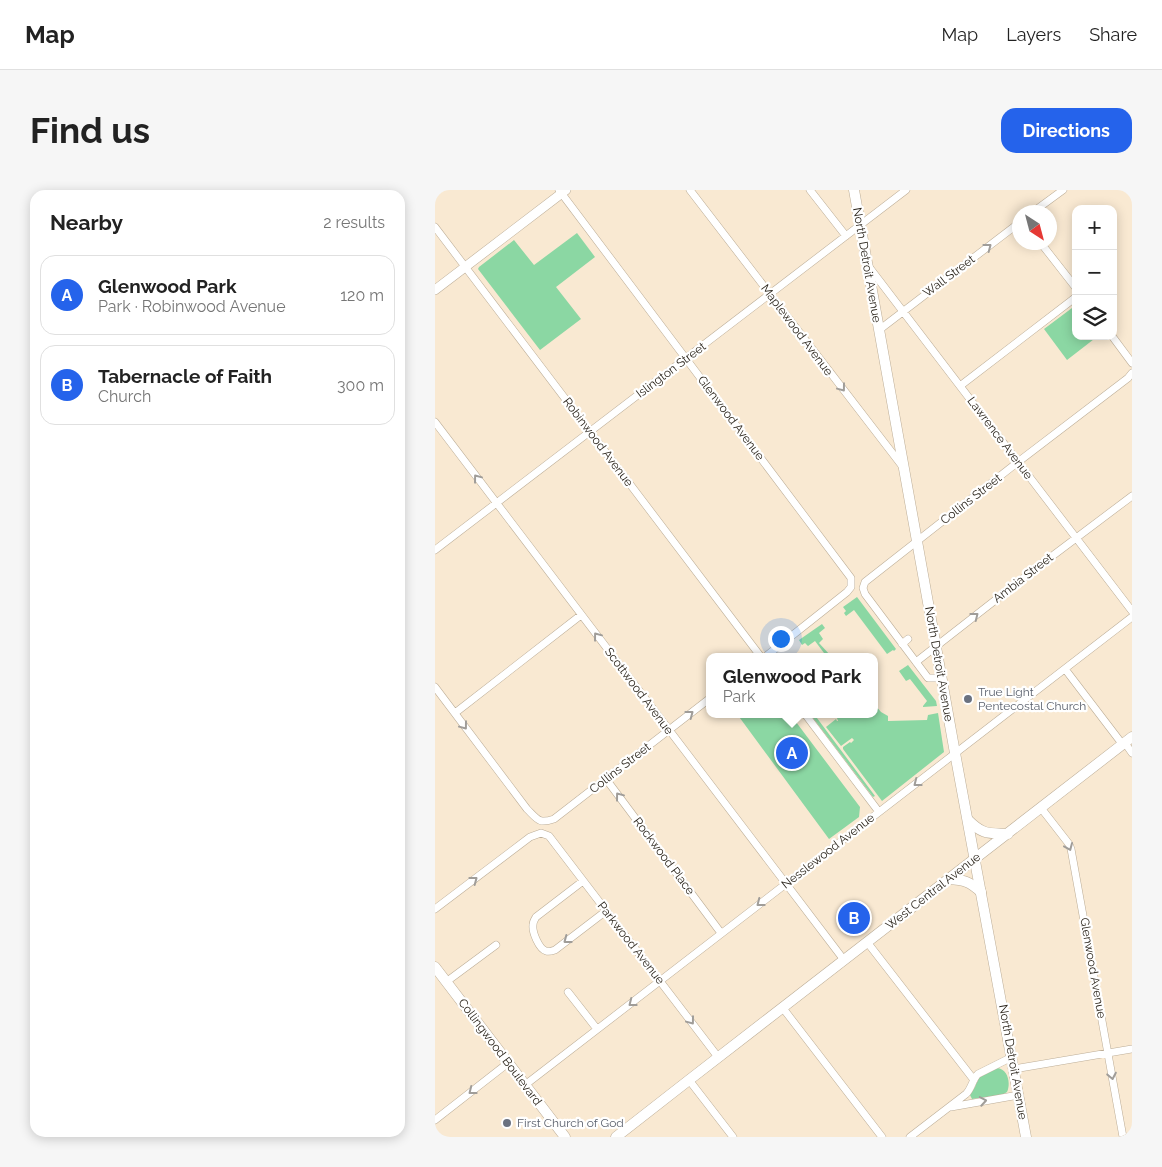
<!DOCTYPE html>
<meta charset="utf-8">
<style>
body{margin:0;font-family:Raleway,sans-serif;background:#f6f6f6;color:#222}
.controls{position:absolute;right:15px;top:15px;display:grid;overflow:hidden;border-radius:10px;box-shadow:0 2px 12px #0003}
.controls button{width:45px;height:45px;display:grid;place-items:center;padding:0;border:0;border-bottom:1px solid #e0e0e0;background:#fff;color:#222;font:25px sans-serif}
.compass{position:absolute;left:577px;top:15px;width:45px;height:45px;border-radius:50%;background:#fff;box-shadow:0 2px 12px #0003;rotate:144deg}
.you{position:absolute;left:345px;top:448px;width:18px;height:18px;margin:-12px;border:4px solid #fff;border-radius:50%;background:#1a73e8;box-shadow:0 0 0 8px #1a73e833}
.badge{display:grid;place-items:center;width:32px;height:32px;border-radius:50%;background:#2563eb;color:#fff;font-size:16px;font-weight:700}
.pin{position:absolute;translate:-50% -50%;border:2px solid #fff;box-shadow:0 1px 5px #0006}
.popup{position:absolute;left:271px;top:463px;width:172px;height:65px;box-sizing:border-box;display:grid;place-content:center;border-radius:10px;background:#fff;filter:drop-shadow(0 1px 4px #0005);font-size:16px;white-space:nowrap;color:#767676}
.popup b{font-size:19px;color:#222}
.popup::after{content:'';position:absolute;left:50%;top:100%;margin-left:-10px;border:10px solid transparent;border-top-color:#fff}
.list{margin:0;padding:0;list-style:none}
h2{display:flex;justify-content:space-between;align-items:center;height:65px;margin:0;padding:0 20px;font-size:21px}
h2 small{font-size:16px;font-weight:400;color:#767676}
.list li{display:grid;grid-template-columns:32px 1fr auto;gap:15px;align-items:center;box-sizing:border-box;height:80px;margin:0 10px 10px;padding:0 10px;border:1px solid #e0e0e0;border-radius:15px}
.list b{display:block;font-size:19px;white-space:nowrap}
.list p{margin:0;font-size:16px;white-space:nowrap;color:#767676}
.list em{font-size:16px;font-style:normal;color:#767676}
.icon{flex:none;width:28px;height:28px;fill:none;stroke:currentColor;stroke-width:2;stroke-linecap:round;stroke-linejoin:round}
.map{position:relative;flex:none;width:697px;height:947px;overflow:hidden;border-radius:15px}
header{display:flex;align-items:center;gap:30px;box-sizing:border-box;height:70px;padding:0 25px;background:#fff;border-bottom:1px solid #e0e0e0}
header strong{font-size:24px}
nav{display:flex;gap:28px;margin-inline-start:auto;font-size:18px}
.intro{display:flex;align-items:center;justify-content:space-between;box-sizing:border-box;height:120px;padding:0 30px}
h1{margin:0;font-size:35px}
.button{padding:12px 22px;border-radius:15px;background:#2563eb;color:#fff;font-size:18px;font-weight:700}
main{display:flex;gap:30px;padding:0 30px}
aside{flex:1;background:#fff;border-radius:15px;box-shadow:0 2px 12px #0003}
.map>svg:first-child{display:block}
.green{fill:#8bd7a3}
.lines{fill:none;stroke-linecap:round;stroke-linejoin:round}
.minor-casing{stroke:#bcad97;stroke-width:8}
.tertiary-casing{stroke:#bcad97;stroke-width:10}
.secondary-casing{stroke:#bcad97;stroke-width:11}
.primary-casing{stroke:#bcad97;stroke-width:11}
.minor{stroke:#fff;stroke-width:7}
.tertiary{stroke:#fff;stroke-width:9}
.secondary{stroke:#fff;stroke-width:10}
.primary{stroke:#fff;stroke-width:10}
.oneway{stroke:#a09d99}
.worship-dot{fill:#6b7280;stroke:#fff;stroke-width:2}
.labels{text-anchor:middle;stroke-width:4.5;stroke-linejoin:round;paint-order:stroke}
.street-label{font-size:12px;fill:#2c261d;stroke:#fff}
.worship-label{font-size:12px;fill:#5b616d;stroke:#fff;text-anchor:start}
</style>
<header>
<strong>Map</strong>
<nav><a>Map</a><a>Layers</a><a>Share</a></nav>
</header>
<div class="intro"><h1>Find us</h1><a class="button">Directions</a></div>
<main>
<aside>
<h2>Nearby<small>2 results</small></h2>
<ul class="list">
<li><span class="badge">A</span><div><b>Glenwood Park</b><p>Park · Robinwood Avenue</p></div><em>120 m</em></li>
<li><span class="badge">B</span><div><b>Tabernacle of Faith</b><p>Church</p></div><em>300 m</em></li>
</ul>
</aside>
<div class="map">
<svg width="697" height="947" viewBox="0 0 697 947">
<rect width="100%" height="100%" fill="#f9e9d2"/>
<!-- green -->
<path class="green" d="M142 43 160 67 121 97 146 129 105 160 43 79 44 77 79 50 99 75Z
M641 115V146H663L632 170 609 139Z
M422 407 461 459 459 461 458 460 452 464 419 420 411 426 409 423 411 421 408 417Z
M387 434 390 438 384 443 388 449 384 453 395 465 392 467 380 451 373 456 370 453 367 455 364 450Z
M473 475 501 511 502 516 488 517V516L492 511 475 489 471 491 464 481Z
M440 515 446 522 453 526V531L492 530 493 525 503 523 509 562 447 611 408 559V557L415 552 416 553 419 550 417 548 406 556 391 537 401 529 402 531H403L402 528 407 524H428L430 527 433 524H440Z
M302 524H355L425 617 424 627 394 649Z
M375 524H379L440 606 438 607Z
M562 878C573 879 576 893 572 902L567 905 537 909 535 905 540 897 543 888Z"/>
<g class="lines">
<defs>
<path id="minor" d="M124 0 416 388V397L412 402 330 467
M255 0 468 277
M375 0 411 46
M598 22 628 0
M0 37 326 467
M605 52 641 98
M434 77 697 421
M444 140 584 33
M677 146 697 173
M525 196 641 107
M0 232 409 770
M0 360 471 0
M467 454 473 449
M481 472 604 376 697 306
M630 479 688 555
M507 488H493L430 404 428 398 430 392 583 272 693 188 697 183
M0 497 92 619C103 630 104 634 119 629L274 509
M20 523 146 425
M370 524 444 622
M690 553 697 563
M171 589 286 743
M606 618 634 654 636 659 688 947
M148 691 101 727C99 731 98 731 98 735 97 742 104 759 111 761 114 762 117 761 120 760L171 721
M0 719 95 647 106 643 114 646 283 867
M432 752 539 890
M11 792 61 755
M133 802 162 839
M347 817 447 947
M579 879 697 859
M254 890 298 947
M90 895 697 427
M516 917 584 905
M0 930 73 873
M475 947 531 904C537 898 537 890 543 884L577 867"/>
<path id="tertiary" d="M0 100 131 0"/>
<path id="secondary" d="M533 630C548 645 553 643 573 644
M514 689C530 690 535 692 546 702
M0 777 130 947
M181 947 254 890 697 547"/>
<path id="primary" d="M419 0 520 563 591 947"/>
</defs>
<!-- minor casing -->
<use href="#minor" class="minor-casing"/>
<!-- tertiary casing -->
<use href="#tertiary" class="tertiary-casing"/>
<!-- secondary casing -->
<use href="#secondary" class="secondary-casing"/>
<!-- primary casing -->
<use href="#primary" class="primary-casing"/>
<!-- minor -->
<use href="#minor" class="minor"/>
<!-- tertiary -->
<use href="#tertiary" class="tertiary"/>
<!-- secondary -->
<use href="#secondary" class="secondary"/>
<!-- primary -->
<use href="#primary" class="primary"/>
</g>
<!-- one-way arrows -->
<defs><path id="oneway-chevron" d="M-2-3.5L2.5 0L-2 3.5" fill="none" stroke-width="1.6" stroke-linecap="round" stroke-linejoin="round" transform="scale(1.25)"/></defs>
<g class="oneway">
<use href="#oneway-chevron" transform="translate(553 57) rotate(-37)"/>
<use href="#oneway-chevron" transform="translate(407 198) rotate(53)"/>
<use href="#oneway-chevron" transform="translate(42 288) rotate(-127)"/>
<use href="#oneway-chevron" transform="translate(540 426) rotate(-38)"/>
<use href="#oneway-chevron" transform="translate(162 446) rotate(-127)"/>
<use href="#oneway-chevron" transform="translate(255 524) rotate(-37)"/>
<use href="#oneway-chevron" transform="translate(29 536) rotate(53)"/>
<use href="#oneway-chevron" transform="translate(482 593) rotate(142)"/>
<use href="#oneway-chevron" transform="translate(184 606) rotate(-127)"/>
<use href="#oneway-chevron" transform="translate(634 657) rotate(67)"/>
<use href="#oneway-chevron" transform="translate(39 690) rotate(-37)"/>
<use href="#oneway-chevron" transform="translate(325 713) rotate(142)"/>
<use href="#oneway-chevron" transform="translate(132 750) rotate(143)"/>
<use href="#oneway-chevron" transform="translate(197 813) rotate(142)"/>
<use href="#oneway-chevron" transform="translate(256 831) rotate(53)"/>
<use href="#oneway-chevron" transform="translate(677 886) rotate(79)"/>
<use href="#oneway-chevron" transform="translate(37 901) rotate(142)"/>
<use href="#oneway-chevron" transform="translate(548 911) rotate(-10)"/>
</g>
<!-- markers -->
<g class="worship-dot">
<circle cx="533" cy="509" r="5"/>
<circle cx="72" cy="933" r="5"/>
</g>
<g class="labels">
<!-- street labels -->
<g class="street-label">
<text transform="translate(432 75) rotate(80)" y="4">North Detroit Avenue</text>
<text transform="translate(514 86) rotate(-37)" y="4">Wall Street</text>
<text transform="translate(362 140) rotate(53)" y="4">Maplewood Avenue</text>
<text transform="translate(236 180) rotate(-37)" y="4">Islington Street</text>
<text transform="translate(296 228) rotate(53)" y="4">Glenwood Avenue</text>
<text transform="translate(565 248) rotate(53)" y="4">Lawrence Avenue</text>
<text transform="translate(163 252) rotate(53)" y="4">Robinwood Avenue</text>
<text transform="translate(536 309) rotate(-38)" y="4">Collins Street</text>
<text transform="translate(588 388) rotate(-38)" y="4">Ambia Street</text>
<text transform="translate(504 474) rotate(80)" y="4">North Detroit Avenue</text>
<text transform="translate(204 501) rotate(53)" y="4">Scottwood Avenue</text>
<text transform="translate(185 578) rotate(-38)" y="4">Collins Street</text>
<text transform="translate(393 661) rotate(-38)" y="4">Nesslewood Avenue</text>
<text transform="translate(229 666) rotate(53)" y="4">Rockwood Place</text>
<text transform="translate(498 701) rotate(-38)" y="4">West Central Avenue</text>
<text transform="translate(196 753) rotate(52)" y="4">Parkwood Avenue</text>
<text transform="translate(658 778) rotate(80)" y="4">Glenwood Avenue</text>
<text transform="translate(65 862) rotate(53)" y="4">Collingwood Boulevard</text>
<text transform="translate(578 872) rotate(80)" y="4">North Detroit Avenue</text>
</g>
<!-- worship labels -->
<g class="worship-label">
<text x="543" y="506">True Light<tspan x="543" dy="14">Pentecostal Church</tspan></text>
<text x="82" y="937">First Church of God</text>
</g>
</g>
</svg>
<div class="controls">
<button>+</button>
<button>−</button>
<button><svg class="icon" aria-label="layers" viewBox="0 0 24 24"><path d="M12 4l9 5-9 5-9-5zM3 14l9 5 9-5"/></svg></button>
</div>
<svg class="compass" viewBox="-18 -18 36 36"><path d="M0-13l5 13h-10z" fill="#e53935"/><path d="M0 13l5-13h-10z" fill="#767676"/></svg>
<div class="you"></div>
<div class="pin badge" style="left:357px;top:563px">A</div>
<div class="popup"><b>Glenwood Park</b>Park</div>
<div class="pin badge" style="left:419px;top:728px">B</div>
</div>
</main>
